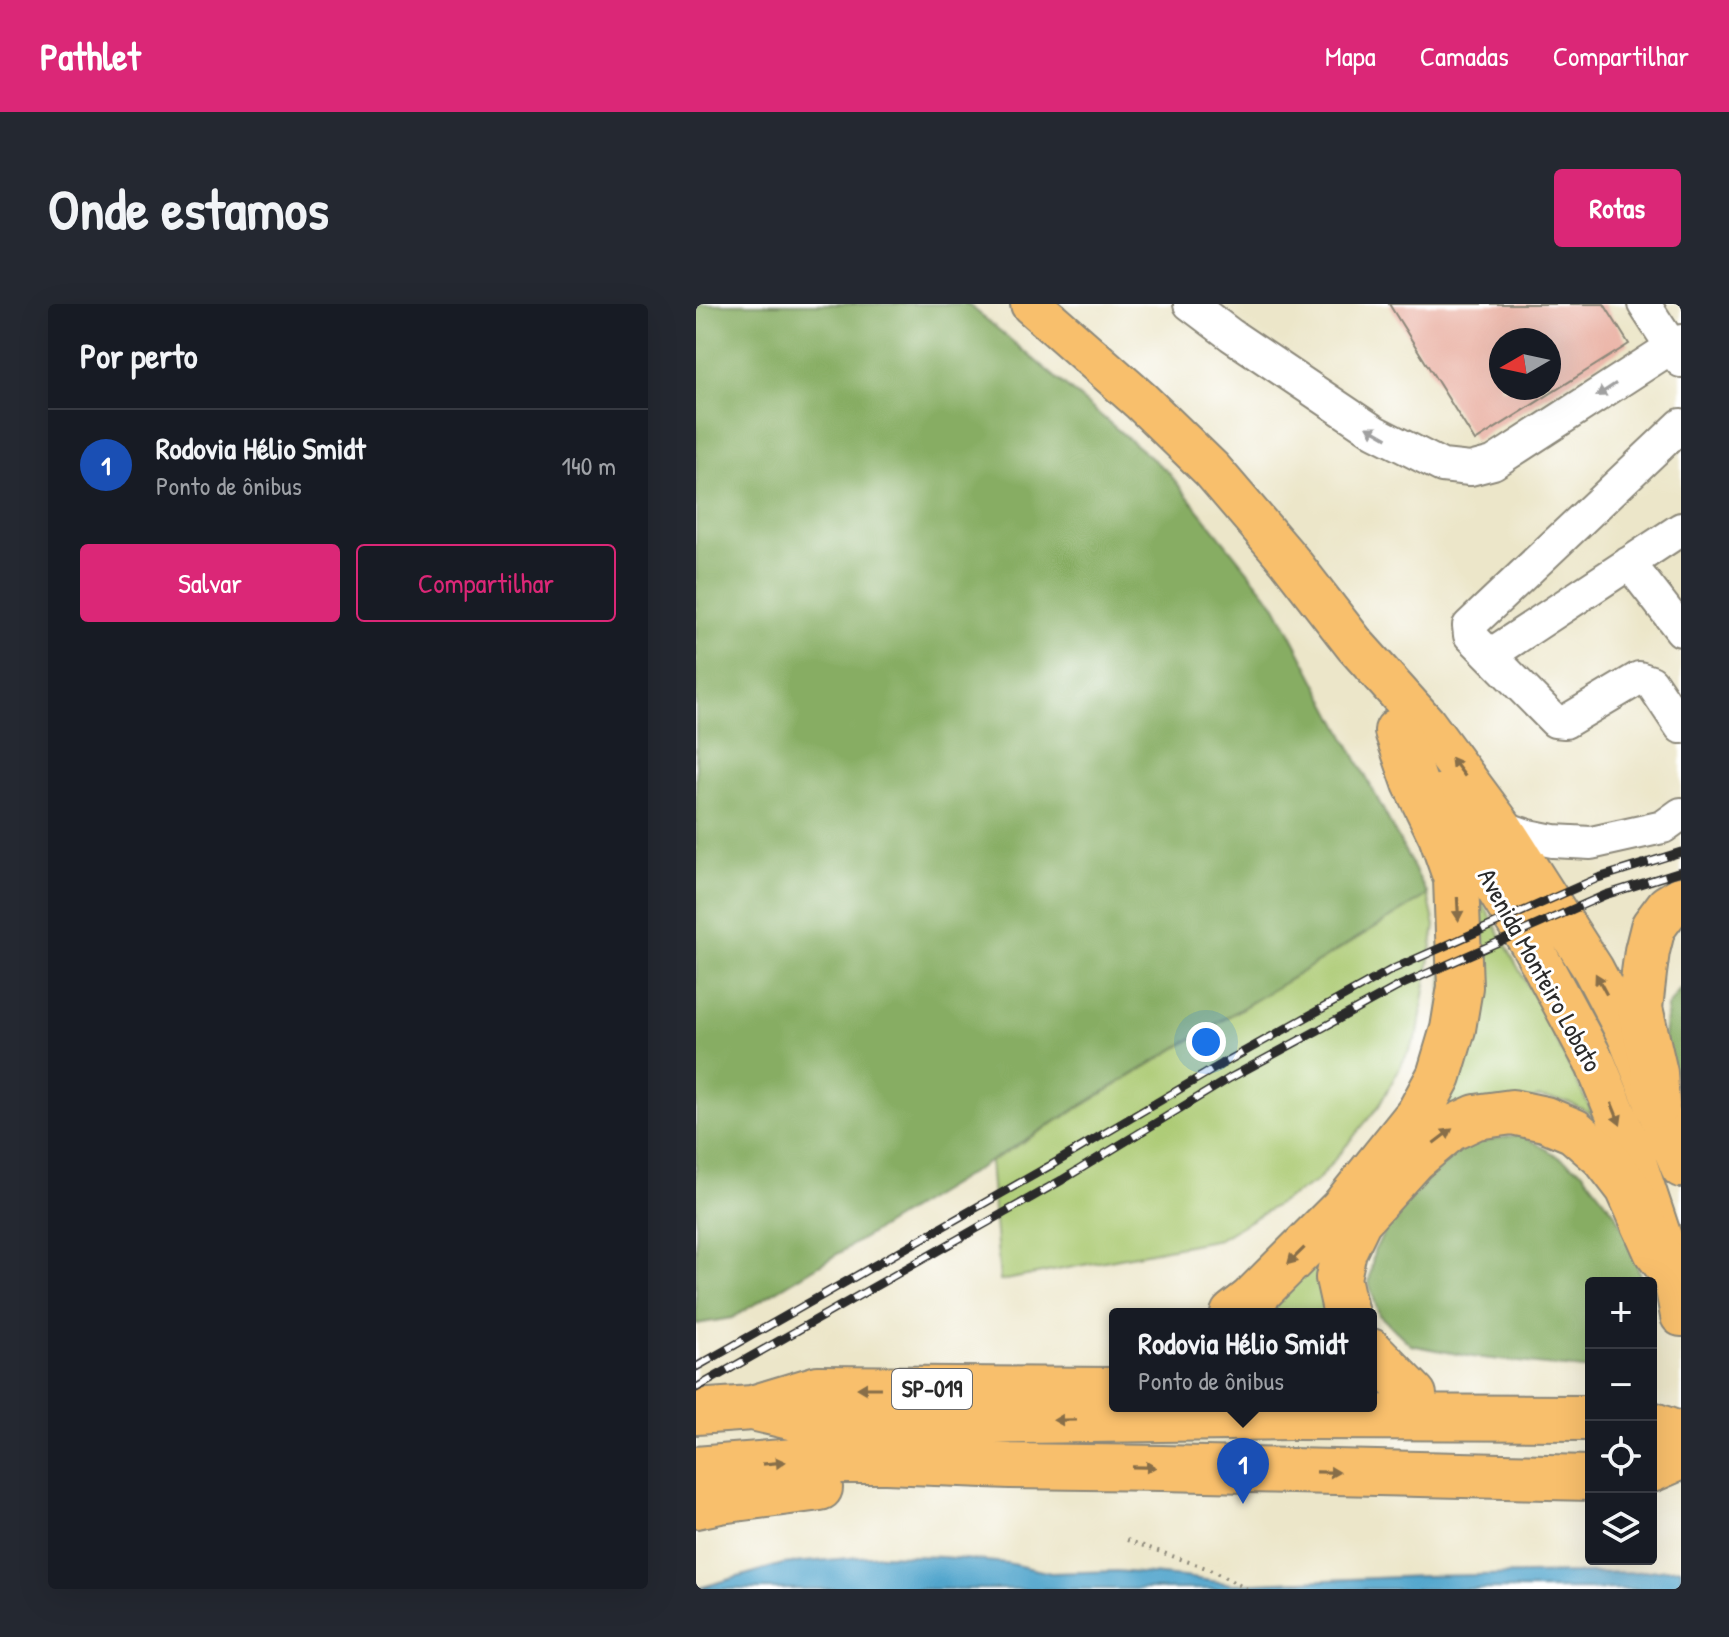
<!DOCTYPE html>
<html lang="pt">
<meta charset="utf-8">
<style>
body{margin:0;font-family:"Patrick Hand",sans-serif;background:#242831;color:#f1f3f6}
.controls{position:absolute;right:24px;bottom:24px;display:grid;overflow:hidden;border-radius:8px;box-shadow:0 8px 32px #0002}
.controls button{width:72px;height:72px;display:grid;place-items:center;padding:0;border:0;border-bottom:2px solid #363941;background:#171b24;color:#f1f3f6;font:40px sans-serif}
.compass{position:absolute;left:793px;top:24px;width:72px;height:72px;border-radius:50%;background:#171b24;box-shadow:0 8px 32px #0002;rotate:261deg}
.you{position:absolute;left:510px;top:738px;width:28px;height:28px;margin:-20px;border:6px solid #fff;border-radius:50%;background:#1a73e8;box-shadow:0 0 0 12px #1a73e833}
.badge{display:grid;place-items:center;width:52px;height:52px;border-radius:50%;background:#db2777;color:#fff;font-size:26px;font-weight:700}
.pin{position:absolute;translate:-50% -66px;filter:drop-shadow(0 2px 4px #0008)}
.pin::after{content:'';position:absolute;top:42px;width:28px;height:24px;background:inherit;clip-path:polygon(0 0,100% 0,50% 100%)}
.popup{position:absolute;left:413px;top:1004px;width:268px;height:104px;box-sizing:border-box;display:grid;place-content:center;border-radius:8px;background:#171b24;filter:drop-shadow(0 2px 6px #0005);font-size:26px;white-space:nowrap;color:#9ea1a6}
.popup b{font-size:30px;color:#f1f3f6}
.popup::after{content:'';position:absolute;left:50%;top:100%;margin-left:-16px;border:16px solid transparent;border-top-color:#171b24}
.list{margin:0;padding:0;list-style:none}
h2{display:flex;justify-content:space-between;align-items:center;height:104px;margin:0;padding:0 32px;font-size:34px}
h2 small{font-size:26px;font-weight:400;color:#9ea1a6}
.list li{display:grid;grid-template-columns:52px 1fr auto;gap:24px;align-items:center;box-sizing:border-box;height:112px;padding:0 32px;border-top:2px solid #363941}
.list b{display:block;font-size:30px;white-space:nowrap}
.list p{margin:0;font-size:26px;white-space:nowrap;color:#9ea1a6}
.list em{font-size:26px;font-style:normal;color:#9ea1a6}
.actions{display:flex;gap:16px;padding:24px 32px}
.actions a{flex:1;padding:18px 0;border:2px solid #db2777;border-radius:8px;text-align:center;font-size:28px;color:#db2777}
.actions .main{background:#db2777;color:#fff}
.icon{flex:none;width:44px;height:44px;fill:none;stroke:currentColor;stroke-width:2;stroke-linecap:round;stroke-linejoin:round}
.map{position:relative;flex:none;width:985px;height:1285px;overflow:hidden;border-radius:8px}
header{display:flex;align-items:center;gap:48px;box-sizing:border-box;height:112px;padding:0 40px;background:#db2777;color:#fff}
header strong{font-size:38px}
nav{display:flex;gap:44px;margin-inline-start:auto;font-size:28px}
.intro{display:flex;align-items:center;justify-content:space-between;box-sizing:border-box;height:192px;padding:0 48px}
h1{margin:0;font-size:56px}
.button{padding:20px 36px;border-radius:8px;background:#db2777;color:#fff;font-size:28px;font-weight:700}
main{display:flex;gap:48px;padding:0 48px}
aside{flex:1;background:#171b24;border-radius:8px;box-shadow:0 8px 32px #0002}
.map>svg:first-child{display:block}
.green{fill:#aac971;stroke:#6a7a4e;stroke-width:2}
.forest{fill:#87ad63;stroke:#596c47;stroke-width:2}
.water{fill:#51a5cc;stroke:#3e687c;stroke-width:2}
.building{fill:#ebb5a8;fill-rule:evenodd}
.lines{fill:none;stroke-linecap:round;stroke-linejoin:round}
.minor-casing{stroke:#8c887a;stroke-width:36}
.major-casing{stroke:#8c887a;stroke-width:44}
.highway-casing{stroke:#8c887a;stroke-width:48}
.path{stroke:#8c887a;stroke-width:4;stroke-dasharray:2 6;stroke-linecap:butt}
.minor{stroke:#fff;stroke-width:32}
.major{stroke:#f8bf6c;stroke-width:40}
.highway{stroke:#f8bf6c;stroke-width:44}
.rail-casing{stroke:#2b2b2b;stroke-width:9}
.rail{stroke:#fff;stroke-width:6;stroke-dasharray:18;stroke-linecap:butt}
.oneway{fill:#a0a0a0}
.oneway2{fill:#876e48}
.labels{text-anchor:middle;stroke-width:6;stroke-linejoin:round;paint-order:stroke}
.shield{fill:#fff;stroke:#6b6b6b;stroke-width:2}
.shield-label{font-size:24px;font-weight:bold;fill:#2b2b2b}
.street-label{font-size:26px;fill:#2b2b2b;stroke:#fff}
</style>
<header>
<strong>Pathlet</strong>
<nav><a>Mapa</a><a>Camadas</a><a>Compartilhar</a></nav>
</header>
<div class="intro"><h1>Onde estamos</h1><a class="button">Rotas</a></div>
<main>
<aside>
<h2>Por perto<small></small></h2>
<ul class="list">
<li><span class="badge" style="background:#1a4fb4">1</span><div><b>Rodovia Hélio Smidt</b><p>Ponto de ônibus</p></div><em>140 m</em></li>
</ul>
<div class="actions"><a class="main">Salvar</a><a>Compartilhar</a></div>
</aside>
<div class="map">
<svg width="985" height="1285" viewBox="0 0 985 1285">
<rect width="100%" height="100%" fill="#fff"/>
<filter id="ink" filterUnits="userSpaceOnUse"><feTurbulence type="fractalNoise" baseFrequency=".0125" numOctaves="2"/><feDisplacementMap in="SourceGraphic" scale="16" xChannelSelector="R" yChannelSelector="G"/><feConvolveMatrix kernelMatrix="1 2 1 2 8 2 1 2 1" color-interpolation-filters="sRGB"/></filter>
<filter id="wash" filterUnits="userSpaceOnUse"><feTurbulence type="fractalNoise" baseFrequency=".006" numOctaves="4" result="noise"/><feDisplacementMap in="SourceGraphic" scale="32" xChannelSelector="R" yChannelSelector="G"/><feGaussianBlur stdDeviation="1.8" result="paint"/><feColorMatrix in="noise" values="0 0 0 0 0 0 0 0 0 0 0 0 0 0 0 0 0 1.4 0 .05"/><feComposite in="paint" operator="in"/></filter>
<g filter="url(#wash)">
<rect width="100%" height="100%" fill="#ece6c9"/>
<!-- green -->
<path class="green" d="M758 545 839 695 897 810 872 798 843 793 746 814 628 1010H556L736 792Z
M732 591 739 622 722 730 683 802 621 877 523 935 304 977 294 858Z"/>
<!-- forest -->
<path class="forest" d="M0 0H272L472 168 580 302 732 591 36 1014 0 1020Z
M985 684V785L967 745 971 703Z
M825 830 886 867 921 912 936 942 946 979H895V1066L777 1053 715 1041 683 1011 673 979 678 947 691 923 730 877 769 841Z"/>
<!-- water -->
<path class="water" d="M186 1251 246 1253 311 1259 355 1269 421 1267 488 1273 537 1280 727 1272 939 1268 985 1264V1285H0L87 1260Z"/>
<g id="blocks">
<!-- building -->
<path class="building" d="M693 0H908L933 40 779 137ZM805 36H853V84H805Z"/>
</g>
</g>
<g filter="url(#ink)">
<use href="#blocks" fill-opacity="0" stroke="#8c887a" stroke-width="2"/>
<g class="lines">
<defs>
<path id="minor" d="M494 0 535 31 679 128 746 162 774 165 797 159 985 37
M948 0 985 57
M985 121 773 322 774 331 859 417 869 418 943 374 955 378 985 423
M933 259 985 326
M794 351 985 225
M806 523 832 532 857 537 895 539 967 523 985 510"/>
<path id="major" d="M335 0 445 97 516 166 593 256 659 341 729 419 806 523 897 665 931 730 985 863
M742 491 837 644 900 761 940 858 977 969 985 1012"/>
<path id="highway" d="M961 801 959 769 944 704 948 669 951 647 957 623 972 603 985 595
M537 1010 555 996 646 905 723 809 743 772 757 725 764 683 760 575 745 532 719 479 701 427
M650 1010 642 974 648 947 663 916 718 855 754 825 780 813 816 808 849 815 878 827 908 853 932 884 960 947 977 969
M675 1047 718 1091
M56 1104 124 1120 595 1113 895 1114
M0 1108 56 1104 122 1084 419 1086
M955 1120 985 1131
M0 1165 99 1157H190L314 1162 466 1164 895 1174
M955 1166 985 1153
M0 1202 24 1197 124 1184"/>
</defs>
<!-- minor casing -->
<use href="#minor" class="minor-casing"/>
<!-- major casing -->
<use href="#major" class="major-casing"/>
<!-- highway casing -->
<use href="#highway" class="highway-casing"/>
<!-- path -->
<path class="path" d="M431 1236 510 1264 551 1285"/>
<!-- minor -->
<use href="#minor" class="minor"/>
<!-- major -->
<use href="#major" class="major"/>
<!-- highway -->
<use href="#highway" class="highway"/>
<defs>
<path id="rail" d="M0 1063 357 860 526 760 697 665 902 574 985 548
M0 1084 366 876 534 774 705 681 909 591 985 567"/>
</defs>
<!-- rail casing -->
<use href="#rail" class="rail-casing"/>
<!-- rail -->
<use href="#rail" class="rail"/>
</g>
<!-- one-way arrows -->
<defs><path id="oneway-solid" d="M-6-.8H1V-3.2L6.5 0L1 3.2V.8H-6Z" transform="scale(2)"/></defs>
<g class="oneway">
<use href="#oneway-solid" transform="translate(910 86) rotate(147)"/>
<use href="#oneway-solid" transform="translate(681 128) rotate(-150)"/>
</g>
<g class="oneway2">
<use href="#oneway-solid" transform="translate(762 463) rotate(-127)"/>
<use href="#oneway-solid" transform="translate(762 605) rotate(87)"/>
<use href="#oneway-solid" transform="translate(905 680) rotate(-118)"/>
<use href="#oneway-solid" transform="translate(920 810) rotate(68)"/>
<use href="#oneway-solid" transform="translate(747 832) rotate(-37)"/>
<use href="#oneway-solid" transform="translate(600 952) rotate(135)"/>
<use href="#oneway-solid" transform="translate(173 1084) rotate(-180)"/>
<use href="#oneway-solid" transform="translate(369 1116) rotate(179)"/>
<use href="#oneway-solid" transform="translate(78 1159) rotate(-5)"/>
<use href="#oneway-solid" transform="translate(448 1163) rotate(1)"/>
<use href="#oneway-solid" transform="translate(632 1168) rotate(1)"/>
</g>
</g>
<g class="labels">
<!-- shield labels -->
<rect class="shield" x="196" y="1065" width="80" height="40" rx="6"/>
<g class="shield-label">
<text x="236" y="1093">SP-019</text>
</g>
<!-- street labels -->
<g class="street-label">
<text transform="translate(844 666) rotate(61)" y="9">Avenida Monteiro Lobato</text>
</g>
</g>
</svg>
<div class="controls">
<button>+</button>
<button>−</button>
<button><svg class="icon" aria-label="locate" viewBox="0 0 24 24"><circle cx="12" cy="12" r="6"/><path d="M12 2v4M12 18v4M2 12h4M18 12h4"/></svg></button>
<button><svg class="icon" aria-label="layers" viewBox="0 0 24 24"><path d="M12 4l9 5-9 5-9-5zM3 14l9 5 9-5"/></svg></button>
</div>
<svg class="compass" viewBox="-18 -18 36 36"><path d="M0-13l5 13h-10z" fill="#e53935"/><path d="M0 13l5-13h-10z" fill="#9ea1a6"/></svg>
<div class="you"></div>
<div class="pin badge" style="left:547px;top:1200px;background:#1a4fb4">1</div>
<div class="popup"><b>Rodovia Hélio Smidt</b>Ponto de ônibus</div>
</div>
</main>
